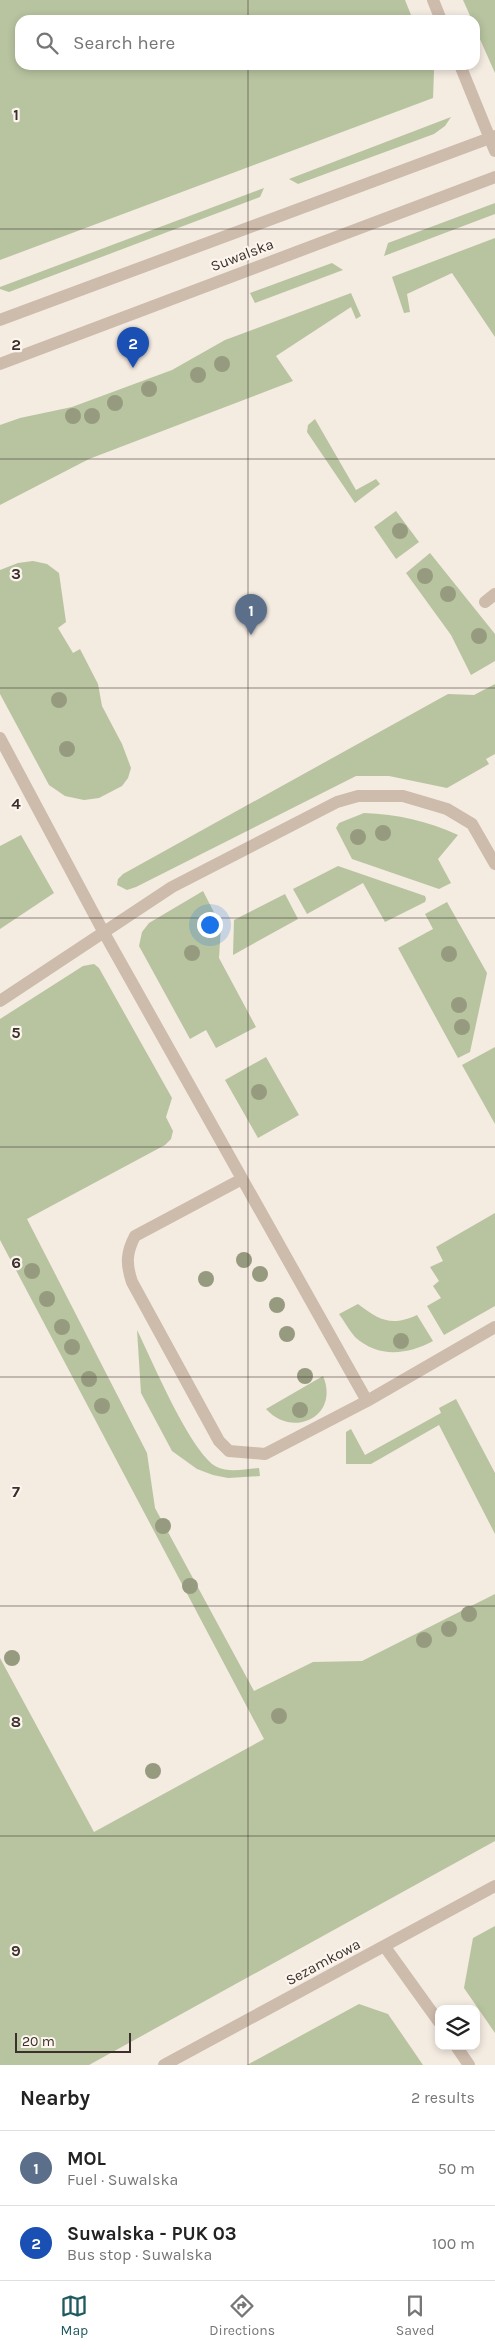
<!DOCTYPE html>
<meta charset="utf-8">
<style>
body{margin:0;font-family:Karla,sans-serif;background:#f2f2f2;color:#222}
.controls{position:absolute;right:15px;bottom:15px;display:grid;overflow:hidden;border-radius:10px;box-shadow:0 2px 8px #0003}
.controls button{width:45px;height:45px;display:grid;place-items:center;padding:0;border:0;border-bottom:1px solid #e0e0e0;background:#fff;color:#222;font:25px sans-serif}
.scale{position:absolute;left:15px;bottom:12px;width:116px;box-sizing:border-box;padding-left:5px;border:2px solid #3b302b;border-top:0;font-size:14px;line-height:18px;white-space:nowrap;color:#3b302b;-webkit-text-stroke:4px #fbf5ee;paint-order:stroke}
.you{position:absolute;left:209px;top:924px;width:18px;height:18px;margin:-12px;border:4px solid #fff;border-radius:50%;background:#1a73e8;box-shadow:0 0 0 8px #1a73e833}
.badge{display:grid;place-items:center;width:32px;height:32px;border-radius:50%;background:#1f5a5e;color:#fff;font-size:16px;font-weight:700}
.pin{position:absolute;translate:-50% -41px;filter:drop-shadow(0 1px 2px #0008)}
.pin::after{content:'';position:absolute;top:26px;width:18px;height:15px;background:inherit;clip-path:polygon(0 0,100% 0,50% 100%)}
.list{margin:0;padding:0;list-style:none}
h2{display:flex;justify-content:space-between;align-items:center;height:65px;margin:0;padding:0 20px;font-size:21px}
h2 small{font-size:16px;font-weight:400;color:#767676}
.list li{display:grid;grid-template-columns:32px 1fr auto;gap:15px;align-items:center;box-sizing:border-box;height:75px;padding:0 20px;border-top:1px solid #e0e0e0}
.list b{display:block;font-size:19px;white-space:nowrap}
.list p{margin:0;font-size:16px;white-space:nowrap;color:#767676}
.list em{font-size:16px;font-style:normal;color:#767676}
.icon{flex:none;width:28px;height:28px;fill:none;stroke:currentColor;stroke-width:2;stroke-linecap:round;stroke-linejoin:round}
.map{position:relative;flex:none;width:495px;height:2065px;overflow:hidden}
.search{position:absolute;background:#fff;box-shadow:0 2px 8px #0003;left:15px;right:15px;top:15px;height:55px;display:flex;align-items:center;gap:12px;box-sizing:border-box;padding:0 18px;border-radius:15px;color:#767676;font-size:19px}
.sheet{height:215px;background:#fff}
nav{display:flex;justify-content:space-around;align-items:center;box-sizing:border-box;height:70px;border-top:1px solid #e0e0e0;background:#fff;font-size:14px;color:#767676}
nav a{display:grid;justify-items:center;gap:2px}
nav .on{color:#1f5a5e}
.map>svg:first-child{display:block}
.green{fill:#b8c4a0}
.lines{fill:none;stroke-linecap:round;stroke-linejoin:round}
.service{stroke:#cdbbac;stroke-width:12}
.minor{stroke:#cdbbac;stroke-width:12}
.tertiary{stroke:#cdbbac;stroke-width:12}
.tree{fill:#969b7f}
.grid{fill:none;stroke:#3b302b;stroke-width:1;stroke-opacity:0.55}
.labels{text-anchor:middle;stroke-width:4.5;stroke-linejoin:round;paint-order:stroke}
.street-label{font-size:15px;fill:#3b302b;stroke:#fbf5ee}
.grid-label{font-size:16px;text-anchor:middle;font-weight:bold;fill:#3b302b;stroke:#fbf5ee;stroke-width:4.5;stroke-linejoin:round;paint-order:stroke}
</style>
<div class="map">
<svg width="495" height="2065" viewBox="0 0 495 2065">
<rect width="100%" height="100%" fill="#f4ebe1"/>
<!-- green -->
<path class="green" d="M0 0H405L413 20H20V65H431L434 71 433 98 0 260Z
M463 0H495V73L475 28V20H472Z
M451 117 445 126 434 134 298 184 289 179Z
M264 188 260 197 9 292 0 289V287Z
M495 203V214L384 256 388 243Z
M495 238V337L452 273 407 294 410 312 404 313 392 277Z
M332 263 343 270 255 303 250 293Z
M351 293 361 316 356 319 351 307 276 356 293 381 89 459 0 505V425L20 418 72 407 172 370 225 340Z
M315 419 356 490 376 479 380 484 355 503 307 432 308 425Z
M396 511 419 542 396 559 374 527Z
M430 553 495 634V661L471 675 451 635 406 573Z
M33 561 47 564 59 573 66 622 58 628 73 653 80 649 98 684 102 706 122 744 131 768 128 778 122 786 99 798 84 800 65 796 49 785 0 694V570L18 563Z
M495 684V754L486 759 489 764 447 788 389 776H356L136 887 127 890 117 885 118 879 123 874 448 694 474 695Z
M364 813C398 814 427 821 458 835L438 859 451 883 439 889 352 859 336 828 339 823Z
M21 835 54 893 0 929V846Z
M338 866 425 896 426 899 425 902 385 922 363 883 307 914 293 889Z
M203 891 221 926 219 958 256 1027 216 1048 206 1030 190 1039 139 946 142 932 149 923Z
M285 894 298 919 233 955 234 920Z
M447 902 487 973 470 1052 458 1058 398 948 433 929 425 914Z
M94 964 99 968 172 1098 166 1117 173 1131 171 1139 165 1145 27 1219 147 1453 155 1508 254 1691 313 1662 362 1661 495 1594V1841L89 2065H0V1658L94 1832 264 1739 0 1240V1019L83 966Z
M495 1047V1124L462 1065Z
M266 1057 299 1115 258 1138 225 1080Z
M495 1213V1306L444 1335 427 1306 441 1298 433 1286 439 1281 430 1267 443 1261 436 1247Z
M358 1304C379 1320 391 1327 417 1315L433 1341C407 1355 378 1358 355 1337 349 1330 344 1321 339 1314Z
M137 1330C152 1360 191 1454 217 1467 229 1473 246 1469 259 1468L260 1476 228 1478 213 1475 197 1469 172 1451 141 1393Z
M323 1376C340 1416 293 1439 266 1409Z
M456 1399 495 1473V1534L439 1425 371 1464H346V1432L351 1429 365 1455 441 1413 439 1408Z
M495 1926V2033L464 1988 473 1938Z
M359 2004 388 2014 423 2065H247Z"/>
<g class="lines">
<!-- service -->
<path class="service" d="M485 602 495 594
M0 738 103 931 367 1401 495 1327
M0 1001 172 887 337 802 358 796H403L447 809 472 824 495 864
M242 1179 135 1236C126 1253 126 1264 132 1282L219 1441 229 1451 265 1454 367 1401"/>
<!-- minor -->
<path class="minor" d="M433 0 441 20
M460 65 495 151
M385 1947 439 2022
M456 2046 469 2065
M164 2065 495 1886"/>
<!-- tertiary -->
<path class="tertiary" d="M0 320 495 136
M0 364 495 177"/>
</g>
<!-- trees -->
<g class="tree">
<circle cx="222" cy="364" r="8"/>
<circle cx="198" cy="375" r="8"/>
<circle cx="149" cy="389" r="8"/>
<circle cx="115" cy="403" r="8"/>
<circle cx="73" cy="416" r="8"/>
<circle cx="92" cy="416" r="8"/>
<circle cx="400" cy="531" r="8"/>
<circle cx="425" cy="576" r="8"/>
<circle cx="448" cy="594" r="8"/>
<circle cx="479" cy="636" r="8"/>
<circle cx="59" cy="700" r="8"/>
<circle cx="67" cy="749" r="8"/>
<circle cx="383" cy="833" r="8"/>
<circle cx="358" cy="837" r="8"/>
<circle cx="192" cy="953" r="8"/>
<circle cx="449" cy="954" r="8"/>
<circle cx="459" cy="1005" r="8"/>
<circle cx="462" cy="1027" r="8"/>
<circle cx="259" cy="1092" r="8"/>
<circle cx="244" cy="1260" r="8"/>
<circle cx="32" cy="1271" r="8"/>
<circle cx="260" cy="1274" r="8"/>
<circle cx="206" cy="1279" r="8"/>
<circle cx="47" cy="1299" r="8"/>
<circle cx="277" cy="1305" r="8"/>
<circle cx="62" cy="1327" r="8"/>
<circle cx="287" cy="1334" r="8"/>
<circle cx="401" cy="1341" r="8"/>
<circle cx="72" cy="1347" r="8"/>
<circle cx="305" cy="1376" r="8"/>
<circle cx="89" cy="1379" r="8"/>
<circle cx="102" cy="1406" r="8"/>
<circle cx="300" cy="1410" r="8"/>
<circle cx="163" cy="1526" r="8"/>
<circle cx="190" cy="1586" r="8"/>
<circle cx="469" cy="1614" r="8"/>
<circle cx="449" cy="1629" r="8"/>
<circle cx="424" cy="1640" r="8"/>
<circle cx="12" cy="1658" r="8"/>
<circle cx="279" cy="1716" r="8"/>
<circle cx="153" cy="1771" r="8"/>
</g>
<!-- grid -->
<path class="grid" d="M248 0V20M248 65V2065M0 229H495M0 459H495M0 688H495M0 918H495M0 1147H495M0 1377H495M0 1606H495M0 1836H495"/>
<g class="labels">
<!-- street labels -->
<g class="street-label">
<text transform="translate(242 255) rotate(-21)" y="5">Suwalska</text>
<text transform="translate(323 1962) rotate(-28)" y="5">Sezamkowa</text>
</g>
</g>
<g class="grid-label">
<text x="16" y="120">1</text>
<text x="16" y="350">2</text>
<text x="16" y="579">3</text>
<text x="16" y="809">4</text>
<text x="16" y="1038">5</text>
<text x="16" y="1268">6</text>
<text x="16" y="1497">7</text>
<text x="16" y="1727">8</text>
<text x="16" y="1956">9</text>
</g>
</svg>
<div class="controls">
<button><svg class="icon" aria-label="layers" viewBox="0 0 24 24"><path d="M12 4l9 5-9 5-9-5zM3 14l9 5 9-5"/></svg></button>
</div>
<div class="scale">20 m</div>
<div class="you"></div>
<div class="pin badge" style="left:251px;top:635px;background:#5c6f8a">1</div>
<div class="pin badge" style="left:133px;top:368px;background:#1a4fb4">2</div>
<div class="search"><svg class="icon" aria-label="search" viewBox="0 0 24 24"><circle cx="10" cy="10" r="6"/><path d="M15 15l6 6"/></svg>Search here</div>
</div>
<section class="sheet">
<h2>Nearby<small>2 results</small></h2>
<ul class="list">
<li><span class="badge" style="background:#5c6f8a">1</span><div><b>MOL</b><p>Fuel · Suwalska</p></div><em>50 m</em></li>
<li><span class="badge" style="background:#1a4fb4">2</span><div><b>Suwalska - PUK 03</b><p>Bus stop · Suwalska</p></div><em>100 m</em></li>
</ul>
</section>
<nav>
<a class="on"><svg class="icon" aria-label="map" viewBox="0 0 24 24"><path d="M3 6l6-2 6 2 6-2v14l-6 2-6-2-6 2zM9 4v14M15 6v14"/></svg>Map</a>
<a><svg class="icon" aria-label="directions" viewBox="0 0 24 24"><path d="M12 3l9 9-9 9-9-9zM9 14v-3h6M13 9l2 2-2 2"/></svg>Directions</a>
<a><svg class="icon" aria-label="saved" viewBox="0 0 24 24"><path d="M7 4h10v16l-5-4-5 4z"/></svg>Saved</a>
</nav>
